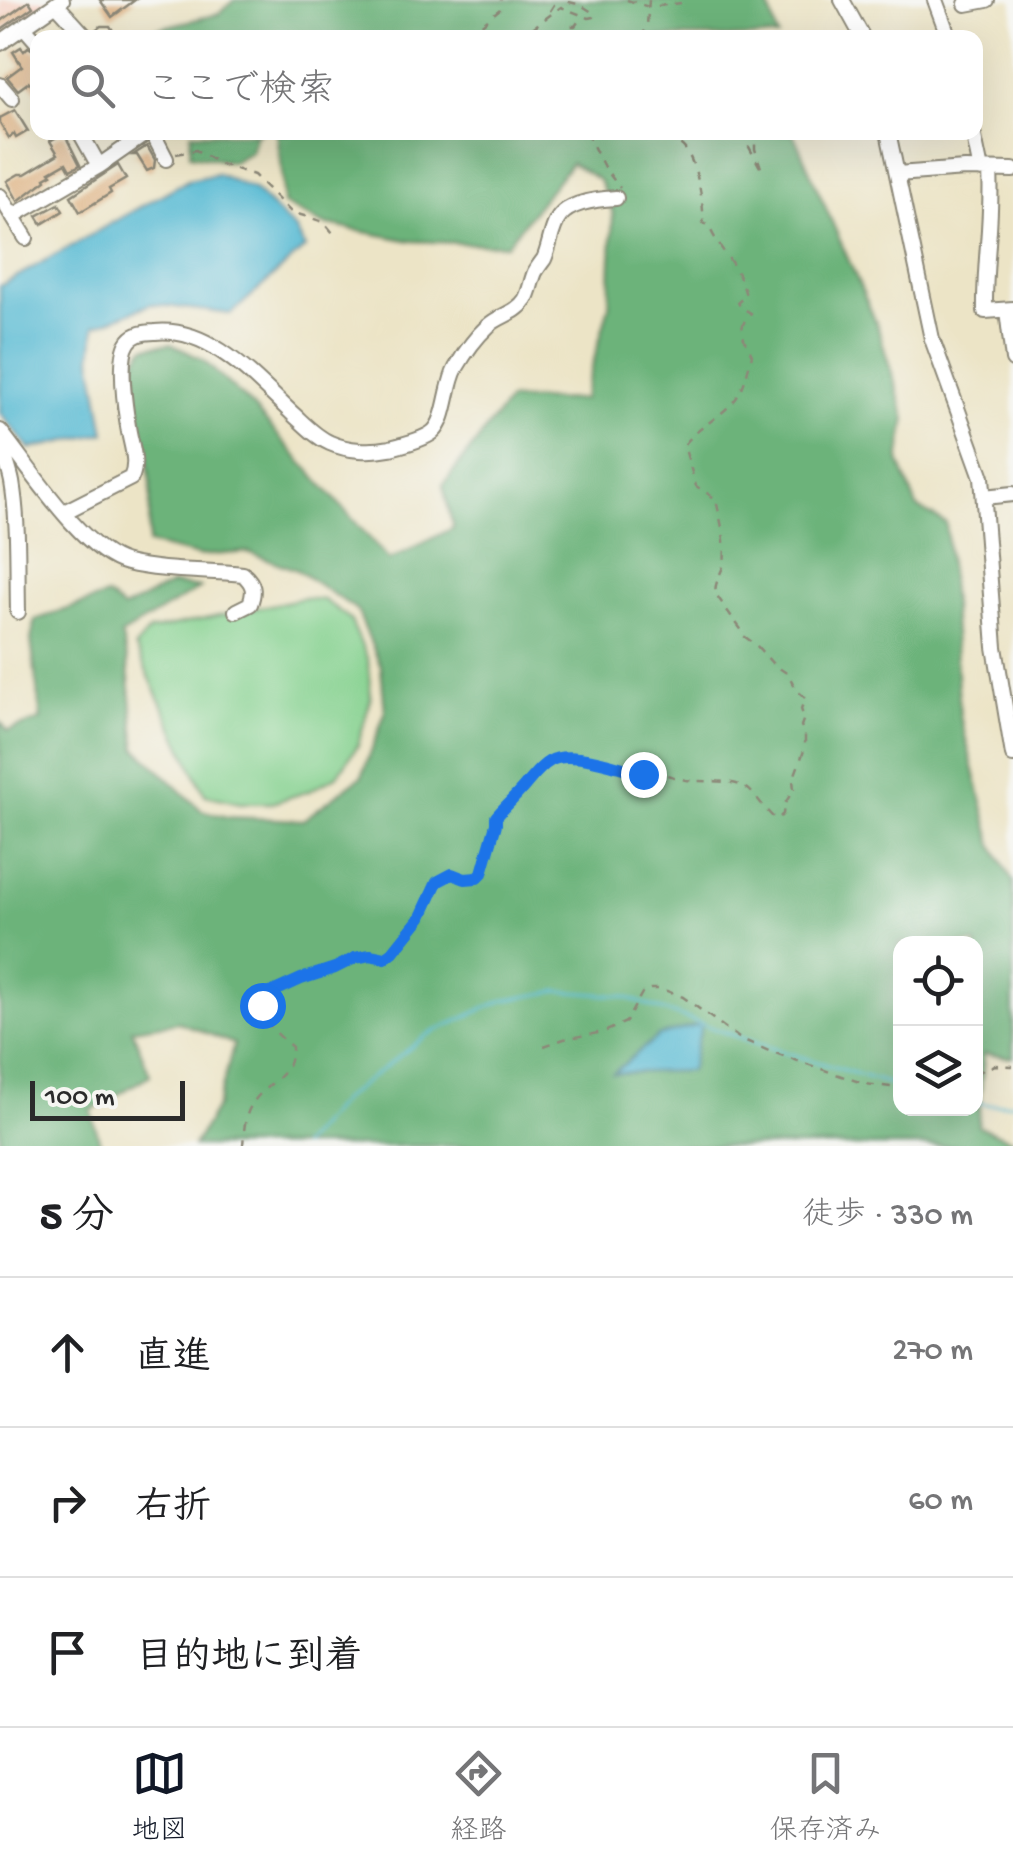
<!DOCTYPE html>
<html lang="ja">
<meta charset="utf-8">
<style>
body{margin:0;font-family:"Gochi Hand","Klee One",sans-serif;background:#f6f6f6;color:#202124}
.controls{position:absolute;right:30px;bottom:30px;display:grid;overflow:hidden;border-radius:20px;box-shadow:0 10px 40px #0002}
.controls button{width:90px;height:90px;display:grid;place-items:center;padding:0;border:0;border-bottom:2px solid #e0e0e0;background:#fff;color:#202124;font:50px sans-serif}
.scale{position:absolute;left:30px;bottom:25px;width:155px;box-sizing:border-box;padding-left:10px;border:5px solid #2b2b2b;border-top:0;font-size:28px;line-height:35px;white-space:nowrap;color:#2b2b2b;-webkit-text-stroke:8px #f6f6f2;paint-order:stroke}
.stop{position:absolute;width:30px;height:30px;margin:-22px;border:8px solid #1a73e8;border-radius:50%;background:#fff}
.stop.end{background:#1a73e8;border-color:#fff;box-shadow:0 2px 10px #0008}
.list{margin:0;padding:0;list-style:none}
h2{display:flex;justify-content:space-between;align-items:center;height:130px;margin:0;padding:0 40px;font-size:42px}
h2 small{font-size:32px;font-weight:400;color:#757577}
.list li{display:grid;grid-template-columns:65px 1fr auto;gap:30px;align-items:center;box-sizing:border-box;height:150px;padding:0 40px;border-top:2px solid #e0e0e0}
.list b{display:block;font-size:38px;white-space:nowrap}
.list em{font-size:32px;font-style:normal;color:#757577}
.icon{flex:none;width:55px;height:55px;fill:none;stroke:currentColor;stroke-width:2;stroke-linecap:round;stroke-linejoin:round}
.map{position:relative;flex:none;width:1013px;height:1146px;overflow:hidden}
.search{position:absolute;background:#fff;box-shadow:0 10px 40px #0002;left:30px;right:30px;top:30px;height:110px;display:flex;align-items:center;gap:25px;box-sizing:border-box;padding:0 35px;border-radius:20px;color:#757577;font-size:38px}
.sheet{height:580px;background:#fff}
nav{display:flex;justify-content:space-around;align-items:center;box-sizing:border-box;height:140px;border-top:2px solid #e0e0e0;background:#fff;font-size:28px;color:#757577}
nav a{display:grid;justify-items:center;gap:5px}
nav .on{color:#111827}
.map>svg:first-child{display:block}
.built{fill:#f6d2c4}
.green{fill:#85d18f;stroke:#587e5d;stroke-width:2.5}
.forest{fill:#6cb37a;stroke:#4c6f52;stroke-width:2.5;fill-rule:evenodd}
.water{fill:#55b9d3;stroke:#40727f;stroke-width:2.5}
.lines{fill:none;stroke-linecap:round;stroke-linejoin:round}
.stream{stroke:#55b9d3;stroke-width:2.5}
.building{fill:#deb283}
.minor-casing{stroke:#8c8878;stroke-width:18}
.path{stroke:#8c8878;stroke-width:2.5;stroke-dasharray:8 8;stroke-linecap:butt}
.minor{stroke:#fff;stroke-width:14}
.route{stroke:#1a73e8;stroke-width:12}
</style>
<div class="map">
<svg width="1013" height="1146" viewBox="0 0 1013 1146">
<rect width="100%" height="100%" fill="#f6f6f2"/>
<filter id="ink" filterUnits="userSpaceOnUse"><feTurbulence type="fractalNoise" baseFrequency=".01" numOctaves="2"/><feDisplacementMap in="SourceGraphic" scale="20" xChannelSelector="R" yChannelSelector="G"/><feConvolveMatrix kernelMatrix="1 2 1 2 8 2 1 2 1" color-interpolation-filters="sRGB"/></filter>
<filter id="wash" filterUnits="userSpaceOnUse"><feTurbulence type="fractalNoise" baseFrequency=".0048" numOctaves="4" result="noise"/><feDisplacementMap in="SourceGraphic" scale="40" xChannelSelector="R" yChannelSelector="G"/><feGaussianBlur stdDeviation="2.25" result="paint"/><feColorMatrix in="noise" values="0 0 0 0 0 0 0 0 0 0 0 0 0 0 0 0 0 1.4 0 .05"/><feComposite in="paint" operator="in"/></filter>
<g filter="url(#wash)">
<rect width="100%" height="100%" fill="#ece4c6"/>
<!-- built -->
<path class="built" d="M0 0H52L0 36Z"/>
<!-- green -->
<path class="green" d="M303 598 324 600 350 619 368 660 371 698 358 745 338 775 309 791 272 803H240L205 795 135 647 149 631Z"/>
<!-- forest -->
<path class="forest" d="M234 0H767L778 37 145 38 143 32 219 14Z
M191 133H261H256L251 152 232 162 190 155Z
M277 133H793L877 325 906 419 899 461 917 507 946 523 960 716 993 845 1013 882V1058L984 1054 978 1126 1013 1140V1146H193L217 1106 234 1044 179 1022 132 1029 150 1075 91 1111 101 1146H0V721L8 731 41 720 31 640 35 620 107 596 123 609 172 584 200 588 121 635 127 658 136 748 201 810 227 817 303 820 362 776 385 713 381 667 357 610 297 570 248 552 199 556 148 544 151 484 132 365 145 347 171 344 202 359 252 406 389 560 453 528 443 485 509 400 583 399 609 306 613 213 599 180 571 163 506 245 411 241 323 224 283 204 282 172ZM900 944H976V1108H900Z"/>
<!-- water -->
<path class="water" d="M217 174 253 189 296 230 305 248 231 314 151 304 95 326 92 358 105 433 30 449 0 413V286L188 180Z
M702 1024 690 1071 613 1073 658 1036Z"/>
<g class="lines">
<!-- stream -->
<path class="stream" d="M976 1102 991 1105 1013 1103
M301 1146 343 1099 427 1035 501 1001 558 991 622 996 758 1044 900 1087"/>
</g>
<g id="blocks">
<!-- building -->
<path class="building" d="M100 0H135L112 17Z
M29 1 33 7 0 30V22Z
M101 26H110L118 38H100L95 30Z
M21 47 24 51 28 47 38 53V93L29 82 18 90 7 77 22 66 13 52Z
M15 110 28 131 16 138 14 134 9 138 0 123V118Z
M64 133 80 165 70 170 66 163 50 172 52 174 45 178 46 180 18 201 7 181 19 174H25L58 154 50 141Z
M147 146 155 160 154 168 147 171 137 155H133Z
M118 165 126 179 109 189 111 193 80 212 71 196Z
M59 204 63 211 42 224 37 216Z"/>
</g>
</g>
<g filter="url(#ink)">
<use href="#blocks" fill-opacity="0" stroke="#8c8878" stroke-width="2.5"/>
<g class="lines">
<defs>
<path id="minor" d="M842 0 863 38
M935 0 949 38
M56 4 87 38
M966 4 987 0
M24 27 38 43
M0 43 62 0
M0 85 12 99
M80 132 99 166
M152 132 166 159
M888 132 932 339 982 477 995 647 1013 755
M973 132 981 170
M990 171C993 218 984 264 985 311L1013 309
M897 174 965 169 1013 170
M0 196 26 238
M13 216 99 166 148 132
M1007 310 1013 360
M0 431C29 467 83 552 127 563 164 572 205 570 243 574 254 584 255 591 250 604L236 611
M2 434C1 451 9 466 12 482 19 524 17 569 18 612
M984 497 1013 494
M64 512 131 478C139 461 130 443 128 426 125 407 118 358 128 343 133 334 146 332 155 332 211 326 257 381 294 415 305 425 316 437 330 443 348 451 371 452 390 448 402 445 423 440 433 432 447 420 446 386 456 368 464 354 476 337 488 326 499 315 516 314 525 300 530 292 531 281 535 272 538 267 541 263 544 259 550 246 551 227 560 216 571 202 599 199 616 198"/>
</defs>
<!-- minor casing -->
<use href="#minor" class="minor-casing"/>
<!-- path -->
<path class="path" d="M627 0 649 7 681 3
M550 11 557 0
M454 38 460 32 478 27 500 9 501 0
M519 38 561 7 589 18 594 17 595 14 581 5 561 0
M562 38 570 26H575L582 17
M642 38 647 25 649 0
M586 132 604 167 620 188
M741 132 762 171 755 149V132
M176 154 196 150 220 164 254 175 291 212 324 222 337 238
M544 1046 564 1039 604 1032 626 1022 642 993 650 989H661L683 997 739 1038 769 1051 865 1084 900 1088
M976 1073 995 1065 1013 1066
M243 1146C244 1133 244 1117 251 1106 264 1082 292 1079 292 1047 276 1033 257 1019 266 995L301 979 335 969 355 958 370 955 385 957 393 952 421 917 437 883 452 874 465 879 477 878 481 873 496 824 495 817C508 802 540 763 557 759 585 751 613 769 640 773 650 775 646 773 656 773 666 774 676 778 686 780 705 783 732 778 748 789 757 796 765 810 774 818H779L783 814 784 805 794 789 793 780 805 748V735L801 726 804 718 801 709 805 698 796 689 788 674 773 664 756 645 744 636V633C741 630 718 598 716 594 713 584 722 573 724 563 727 542 720 520 716 499L696 486 685 449V444C700 425 726 415 739 394 746 382 748 368 752 355 744 338 735 329 751 313L740 307 738 302 746 296C738 263 721 254 709 226L703 223C705 207 696 156 681 145 675 141 661 139 650 132"/>
<!-- minor -->
<use href="#minor" class="minor"/>
</g>
</g>
<g class="lines" filter="url(#ink)">
<!-- route -->
<path class="route" d="M262 1005 266 995 301 979 335 968 355 958 370 955 385 958 393 952 421 917 437 882 452 874 465 879 477 878 482 873 496 824V817C506 805 519 794 528 782 535 774 541 766 550 761 569 749 623 768 643 774"/>
</g>
</svg>
<div class="controls">
<button><svg class="icon" aria-label="locate" viewBox="0 0 24 24"><circle cx="12" cy="12" r="6"/><path d="M12 2v4M12 18v4M2 12h4M18 12h4"/></svg></button>
<button><svg class="icon" aria-label="layers" viewBox="0 0 24 24"><path d="M12 4l9 5-9 5-9-5zM3 14l9 5 9-5"/></svg></button>
</div>
<div class="scale">100 m</div>
<div class="stop" style="left:262px;top:1005px"></div>
<div class="stop end" style="left:643px;top:774px"></div>
<div class="search"><svg class="icon" aria-label="search" viewBox="0 0 24 24"><circle cx="10" cy="10" r="6"/><path d="M15 15l6 6"/></svg>ここで検索</div>
</div>
<section class="sheet">
<h2>5 分<small>徒歩 · 330 m</small></h2>
<ul class="list">
<li><svg class="icon" aria-label="ahead" viewBox="0 0 24 24"><path d="M12 20V5M6 11l6-6 6 6"/></svg><div><b>直進</b></div><em>270 m</em></li>
<li><svg class="icon" aria-label="right" viewBox="0 0 24 24"><path d="M7 20v-9h11M14 6l5 5-5 5"/></svg><div><b>右折</b></div><em>60 m</em></li>
<li><svg class="icon" aria-label="arrive" viewBox="0 0 24 24"><path d="M6 21V4h12l-3 4 3 4H6"/></svg><div><b>目的地に到着</b></div></li>
</ul>
</section>
<nav>
<a class="on"><svg class="icon" aria-label="map" viewBox="0 0 24 24"><path d="M3 6l6-2 6 2 6-2v14l-6 2-6-2-6 2zM9 4v14M15 6v14"/></svg>地図</a>
<a><svg class="icon" aria-label="directions" viewBox="0 0 24 24"><path d="M12 3l9 9-9 9-9-9zM9 14v-3h6M13 9l2 2-2 2"/></svg>経路</a>
<a><svg class="icon" aria-label="saved" viewBox="0 0 24 24"><path d="M7 4h10v16l-5-4-5 4z"/></svg>保存済み</a>
</nav>
